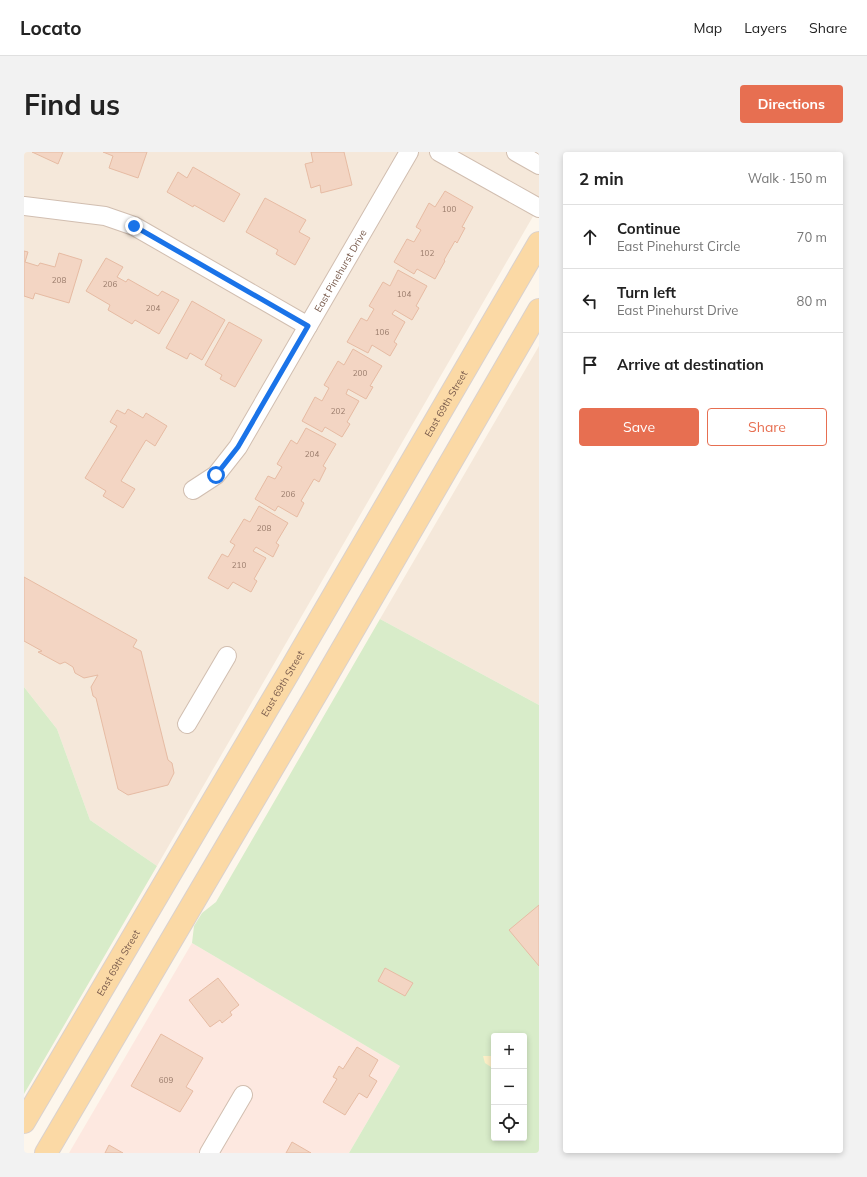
<!DOCTYPE html>
<meta charset="utf-8">
<style>
body{margin:0;font-family:Mulish,sans-serif;background:#f2f2f2;color:#222}
.controls{position:absolute;right:12px;bottom:12px;display:grid;overflow:hidden;border-radius:4px;box-shadow:0 2px 6px #0003}
.controls button{width:36px;height:36px;display:grid;place-items:center;padding:0;border:0;border-bottom:1px solid #e0e0e0;background:#fff;color:#222;font:20px sans-serif}
.stop{position:absolute;width:12px;height:12px;margin:-9px;border:3px solid #1a73e8;border-radius:50%;background:#fff}
.stop.end{background:#1a73e8;border-color:#fff;box-shadow:0 1px 4px #0008}
.list{margin:0;padding:0;list-style:none}
h2{display:flex;justify-content:space-between;align-items:center;height:52px;margin:0;padding:0 16px;font-size:17px}
h2 small{font-size:13px;font-weight:400;color:#767676}
.list li{display:grid;grid-template-columns:26px 1fr auto;gap:12px;align-items:center;box-sizing:border-box;height:64px;padding:0 16px;border-top:1px solid #e0e0e0}
.list b{display:block;font-size:15px;white-space:nowrap}
.list p{margin:0;font-size:13px;white-space:nowrap;color:#767676}
.list em{font-size:13px;font-style:normal;color:#767676}
.actions{display:flex;gap:8px;padding:12px 16px}
.actions a{flex:1;padding:9px 0;border:1px solid #e76f51;border-radius:4px;text-align:center;font-size:14px;color:#e76f51}
.actions .main{background:#e76f51;color:#fff}
.icon{flex:none;width:22px;height:22px;fill:none;stroke:currentColor;stroke-width:2;stroke-linecap:round;stroke-linejoin:round}
.map{position:relative;flex:none;width:515px;height:1001px;overflow:hidden;border-radius:4px}
header{display:flex;align-items:center;gap:24px;box-sizing:border-box;height:56px;padding:0 20px;background:#fff;border-bottom:1px solid #e0e0e0}
header strong{font-size:19px}
nav{display:flex;gap:22px;margin-inline-start:auto;font-size:14px}
.intro{display:flex;align-items:center;justify-content:space-between;box-sizing:border-box;height:96px;padding:0 24px}
h1{margin:0;font-size:28px}
.button{padding:10px 18px;border-radius:4px;background:#e76f51;color:#fff;font-size:14px;font-weight:700}
main{display:flex;gap:24px;padding:0 24px}
aside{flex:1;background:#fff;border-radius:4px;box-shadow:0 2px 6px #0003}
.map>svg:first-child{display:block}
.residential{fill:#f5e8da}
.commercial{fill:#fde8e0}
.green{fill:#d8ecc9;fill-rule:evenodd}
.sand{fill:#fcefc7}
.building{fill:#f3d5c3;stroke:#e6bba3}
.lines{fill:none;stroke-linecap:round;stroke-linejoin:round}
.minor-casing{stroke:#d1beb0;stroke-width:20}
.major-casing{stroke:#dad1cd;stroke-width:24}
.minor{stroke:#fff;stroke-width:18}
.major{stroke:#fbd9a5;stroke-width:22}
.route{stroke:#1a73e8;stroke-width:5}
.labels{text-anchor:middle;stroke-width:3;stroke-linejoin:round;paint-order:stroke}
.number-label{font-size:8px;fill:#987a6a}
.street-label{font-size:10px;fill:#7a5c4d;stroke:#fffaf3}
</style>
<header>
<strong>Locato</strong>
<nav><a>Map</a><a>Layers</a><a>Share</a></nav>
</header>
<div class="intro"><h1>Find us</h1><a class="button">Directions</a></div>
<main>
<div class="map">
<svg width="515" height="1001" viewBox="0 0 515 1001">
<rect width="100%" height="100%" fill="#fdf6ec"/>
<!-- residential -->
<path class="residential" d="M0 0H510L515 3V54L133 714 66 668 33 577 0 535Z
M515 194V553L356 467Z"/>
<!-- commercial -->
<path class="commercial" d="M168 791 376 914 325 1001H45Z"/>
<!-- green -->
<path class="green" d="M356 467 515 553V1001H325L376 914 168 791 170 774 178 761 192 750ZM470 884H500V986H470Z
M0 535 33 577 66 668 133 714 0 942Z"/>
<!-- sand -->
<path class="sand" d="M459 904H470V917L461 911Z"/>
<!-- building -->
<path class="building" d="M8 0H39L34 12Z
M79 0H123L114 26 85 16 89 4Z
M287 0H320L328 33 297 41 296 33 287 36 281 12 289 10Z
M169 15 216 42 200 70 170 53 169 55 143 40 154 20 163 26Z
M421 39 449 55 438 75 441 76 433 91 431 89 420 108 421 109 411 127 393 117 390 122 370 110 383 87 390 90 397 78 392 75 405 51 411 55Z
M241 46 282 68 275 80 286 86 271 113 252 102 254 98 222 80Z
M0 99 4 100 1 110 14 114 16 111 31 115 35 101 58 108 45 151 11 141 9 147 0 144Z
M82 106 99 115 93 125 102 130 104 127 134 144 138 139 155 148 135 182 111 168 108 172 84 158 86 153 62 139Z
M374 118 403 134 392 154 395 156 388 168 371 158 368 162 381 170 370 190 373 192 366 204 348 193 344 201 323 190 337 166 343 169 350 157 345 154 359 130 366 134Z
M168 149 201 168 178 208 166 201 163 207 142 196Z
M205 170 238 188 211 235 196 227 198 223 181 213Z
M329 197 358 214 346 234 349 235 342 247 324 237 322 242 335 249 323 270 326 272 318 285 301 275 298 280 278 269 291 245 298 249 305 236 300 233 314 209 320 213Z
M104 257 119 266 122 261 143 274 131 294 122 288 97 329 111 337 99 356 79 344 82 339 61 326 93 274 86 270 93 258 101 262Z
M282 276 312 292 299 314 302 316 295 330 290 327 277 349 280 351 273 365 254 354 251 359 231 347 244 324 251 327 258 315 253 312 267 288 273 292Z
M235 354 264 371 252 391 255 393 249 405 232 395 229 399 242 406 230 427 233 429 227 440 209 430 204 437 184 426 198 402 204 405 211 393 206 390 220 367 226 370Z
M0 425 113 488 109 495 117 499 144 608 148 611 150 621 144 633 104 643 94 637 72 546 69 544 67 535 74 523 60 526 51 521 49 515 41 510 36 512 14 500 18 499 0 489Z
M515 753V814L485 778Z
M361 816 389 831 381 844 354 829Z
M194 826 215 853 206 860 208 863 198 871 196 868 186 875 165 848Z
M137 882 179 906 162 935 169 939 156 960 107 934Z
M333 895 354 908 345 924 353 929 343 946 335 941 321 963 299 950 313 927 309 925 315 914 319 917Z
M268 990 287 1001H262Z
M85 993 99 1001H81Z"/>
<g class="lines">
<defs>
<g id="minor">
<path d="M415 0 515 56"/>
<path d="M492 0 515 13"/>
<path id="s1" d="M0 54 81 64 110 74 284 174 385 0"/>
<path d="M169 338 192 323 214 295 284 174"/>
<path d="M163 572 203 504"/>
<path d="M185 1001 219 943"/>
</g>
<g id="major">
<path id="s2" d="M0 970 265 520 515 91"/>
<path d="M22 1001 298 532 515 158"/>
</g>
</defs>
<!-- minor casing -->
<use href="#minor" class="minor-casing"/>
<!-- major casing -->
<use href="#major" class="major-casing"/>
<!-- minor -->
<use href="#minor" class="minor"/>
<!-- major -->
<use href="#major" class="major"/>
</g>
<g class="lines">
<!-- route -->
<path class="route" d="M110 74 284 174 214 295 192 323"/>
</g>
<g class="labels">
<!-- number labels -->
<g class="number-label">
<text x="425" y="60">100</text>
<text x="403" y="104">102</text>
<text x="35" y="131">208</text>
<text x="86" y="135">206</text>
<text x="380" y="145">104</text>
<text x="129" y="159">204</text>
<text x="358" y="183">106</text>
<text x="336" y="224">200</text>
<text x="314" y="262">202</text>
<text x="288" y="305">204</text>
<text x="264" y="345">206</text>
<text x="240" y="379">208</text>
<text x="215" y="416">210</text>
<text x="142" y="931">609</text>
</g>
<!-- street labels -->
<g class="street-label">
<text dy="4" stroke="none"><textPath href="#s1" startOffset="377">East Pinehurst Drive</textPath></text>
<text dy="4" stroke="none"><textPath href="#s2" startOffset="833">East 69th Street</textPath></text>
<text dy="4" stroke="none"><textPath href="#s2" startOffset="509">East 69th Street</textPath></text>
<text dy="4" stroke="none"><textPath href="#s2" startOffset="185">East 69th Street</textPath></text>
</g>
</g>
</svg>
<div class="controls">
<button>+</button>
<button>−</button>
<button><svg class="icon" aria-label="locate" viewBox="0 0 24 24"><circle cx="12" cy="12" r="6"/><path d="M12 2v4M12 18v4M2 12h4M18 12h4"/></svg></button>
</div>
<div class="stop" style="left:192px;top:323px"></div>
<div class="stop end" style="left:110px;top:74px"></div>
</div>
<aside>
<h2>2 min<small>Walk · 150 m</small></h2>
<ul class="list">
<li><svg class="icon" aria-label="ahead" viewBox="0 0 24 24"><path d="M12 20V5M6 11l6-6 6 6"/></svg><div><b>Continue</b><p>East Pinehurst Circle</p></div><em>70 m</em></li>
<li><svg class="icon" aria-label="left" viewBox="0 0 24 24"><path d="M17 20v-9H6M10 6l-5 5 5 5"/></svg><div><b>Turn left</b><p>East Pinehurst Drive</p></div><em>80 m</em></li>
<li><svg class="icon" aria-label="arrive" viewBox="0 0 24 24"><path d="M6 21V4h12l-3 4 3 4H6"/></svg><div><b>Arrive at destination</b></div></li>
</ul>
<div class="actions"><a class="main">Save</a><a>Share</a></div>
</aside>
</main>
